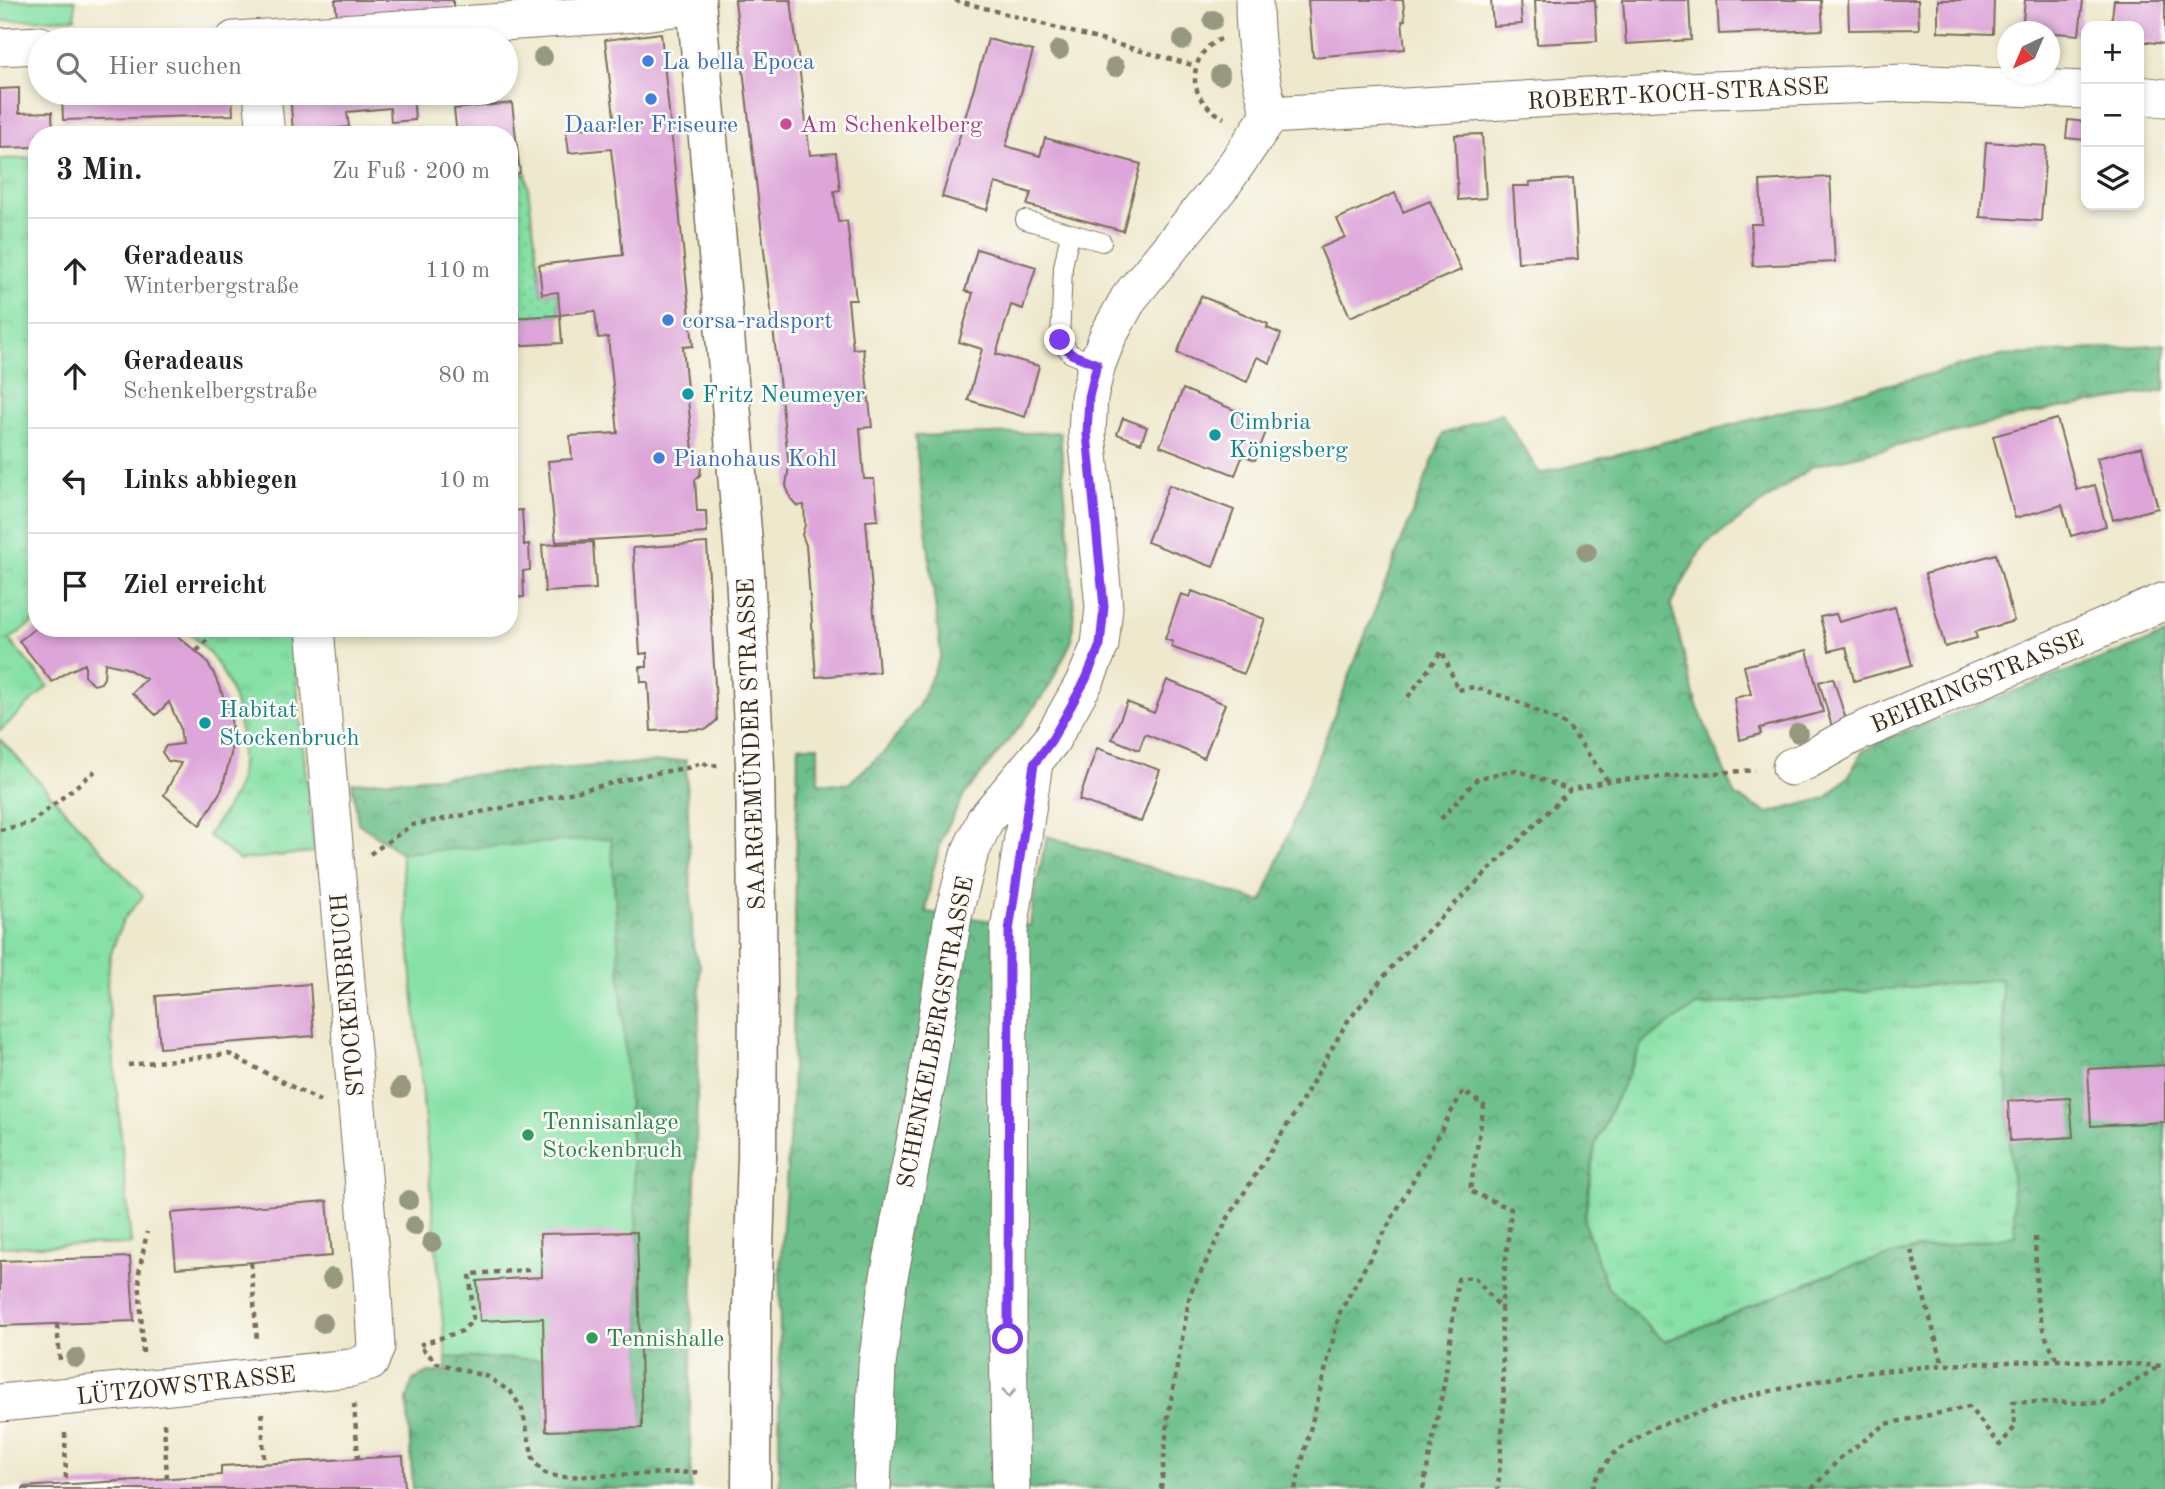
<!DOCTYPE html>
<html lang="de">
<meta charset="utf-8">
<style>
body{margin:0;font-family:"Old Standard TT",serif;background:#f2f2f2;color:#222}
.controls{position:absolute;right:21px;top:21px;display:grid;overflow:hidden;border-radius:14px;box-shadow:0 4px 10px #0003}
.controls button{width:63px;height:63px;display:grid;place-items:center;padding:0;border:0;border-bottom:2px solid #e0e0e0;background:#fff;color:#222;font:35px sans-serif}
.compass{position:absolute;left:1997px;top:21px;width:63px;height:63px;border-radius:50%;background:#fff;box-shadow:0 4px 10px #0003;rotate:224deg}
.stop{position:absolute;width:21px;height:21px;margin:-16px;border:5px solid #7c3aed;border-radius:50%;background:#fff}
.stop.end{background:#7c3aed;border-color:#fff;box-shadow:0 2px 7px #0008}
.list{margin:0;padding:0;list-style:none}
h2{display:flex;justify-content:space-between;align-items:center;height:91px;margin:0;padding:0 28px;font-size:30px}
h2 small{font-size:23px;font-weight:400;color:#767676}
.list li{display:grid;grid-template-columns:46px 1fr auto;gap:21px;align-items:center;box-sizing:border-box;height:105px;padding:0 28px;border-top:2px solid #e0e0e0}
.list b{display:block;font-size:26px;white-space:nowrap}
.list p{margin:0;font-size:23px;white-space:nowrap;color:#767676}
.list em{font-size:23px;font-style:normal;color:#767676}
.icon{flex:none;width:38px;height:38px;fill:none;stroke:currentColor;stroke-width:2;stroke-linecap:round;stroke-linejoin:round}
.map{position:relative;flex:none;width:2165px;height:1489px;overflow:hidden}
.search{position:absolute;background:#fff;box-shadow:0 4px 10px #0003;left:28px;top:28px;width:490px;height:77px;display:flex;align-items:center;gap:18px;box-sizing:border-box;padding:0 24px;border-radius:38px;color:#767676;font-size:26px}
.panel{position:absolute;background:#fff;box-shadow:0 4px 10px #0003;left:28px;top:126px;width:490px;height:511px;border-radius:28px}
.map>svg:first-child{display:block}
.grass{fill:url(#grass-tufts);stroke:#608662;stroke-width:2}
.forest{fill:url(#forest-crowns);stroke:#547454;stroke-width:2;fill-rule:evenodd}
.garden{fill:url(#garden-dots);stroke:#608662;stroke-width:2}
.pitch{fill:#86e1a6;stroke:#608662;stroke-width:2}
.building{fill:#dda5d9}
.lines{fill:none;stroke-linecap:round;stroke-linejoin:round}
.service-casing{stroke:#7a6c5b;stroke-width:20}
.minor-casing{stroke:#7a6c5b;stroke-width:39}
.tertiary-casing{stroke:#7a6c5b;stroke-width:41}
.path{stroke:#7a6c5b;stroke-width:4.5;stroke-dasharray:5 5;stroke-linecap:butt}
.service{stroke:#fff;stroke-width:18}
.minor{stroke:#fff;stroke-width:37}
.tertiary{stroke:#fff;stroke-width:38}
.tree{fill:#96997f}
.oneway{stroke:#a79f9a}
.route{stroke:#7c3aed;stroke-width:9}
.shop-dot{fill:#3f7fe0;stroke:#fdfcf7;stroke-width:2.5}
.hotel-dot{fill:#d1479c;stroke:#fdfcf7;stroke-width:2.5}
.culture-dot{fill:#0f9aa8;stroke:#fdfcf7;stroke-width:2.5}
.leisure-dot{fill:#2e9e5b;stroke:#fdfcf7;stroke-width:2.5}
.labels{text-anchor:middle;stroke-width:5;stroke-linejoin:round;paint-order:stroke}
.shop-label{font-size:24px;fill:#366cbe;stroke:#fdfcf7;text-anchor:start}
.street-label{font-size:24px;fill:#3b2a1e;stroke:#fdfcf7}
.hotel-label{font-size:24px;fill:#b23c85;stroke:#fdfcf7;text-anchor:start}
.culture-label{font-size:24px;fill:#0d838f;stroke:#fdfcf7;text-anchor:start}
.leisure-label{font-size:24px;fill:#27864d;stroke:#fdfcf7;text-anchor:start}
</style>
<div class="map">
<svg width="2165" height="1489" viewBox="0 0 2165 1489">
<defs>
<pattern id="grass-tufts" width="24" height="20" patternUnits="userSpaceOnUse" patternTransform="scale(1.75)"><rect width="24" height="20" fill="#86e1a6"/><path d="M3 7l-1-3M5 7V3M7 7l1-3M15 17l-1-3M17 17v-4M19 17l1-3" fill="none" stroke="#75c18e"/></pattern>
<pattern id="forest-crowns" width="20" height="18" patternUnits="userSpaceOnUse" patternTransform="scale(1.75)"><rect width="20" height="18" fill="#6cbf8b"/><path d="M2 6a3 3 0 1 1 6 0M12 15a3 3 0 1 1 6 0" fill="none" stroke="#5a9b71"/></pattern>
<pattern id="garden-dots" width="8" height="8" patternUnits="userSpaceOnUse" patternTransform="scale(1.75)"><rect width="8" height="8" fill="#86e1a6"/><path d="M2 2h.1M6 6h.1" fill="none" stroke="#75c18e" stroke-width="1.8" stroke-linecap="round"/></pattern>
</defs>
<rect width="100%" height="100%" fill="#fdfcf7"/>
<filter id="ink" filterUnits="userSpaceOnUse"><feTurbulence type="fractalNoise" baseFrequency=".0143" numOctaves="2"/><feDisplacementMap in="SourceGraphic" scale="14" xChannelSelector="R" yChannelSelector="G"/><feConvolveMatrix kernelMatrix="1 2 1 2 8 2 1 2 1" color-interpolation-filters="sRGB"/></filter>
<filter id="wash" filterUnits="userSpaceOnUse"><feTurbulence type="fractalNoise" baseFrequency=".00686" numOctaves="4" result="noise"/><feDisplacementMap in="SourceGraphic" scale="28" xChannelSelector="R" yChannelSelector="G"/><feGaussianBlur stdDeviation="1.57" result="paint"/><feColorMatrix in="noise" values="0 0 0 0 0 0 0 0 0 0 0 0 0 0 0 0 0 1.4 0 .05"/><feComposite in="paint" operator="in"/></filter>
<g filter="url(#wash)">
<rect width="100%" height="100%" fill="#eee8cc"/>
<!-- grass -->
<path class="grass" d="M37 158V619L9 640 48 686 0 731V159Z
M182 628H291L314 852 239 860 208 835C220 818 234 799 240 778 241 771 241 763 241 756 244 705 224 658 182 628Z
M0 739 143 896 123 920 110 956 107 984 131 1244 0 1247Z
M2001 979 2016 1236 1912 1250 1842 1269 1664 1342 1607 1287 1584 1223 1595 1145 1642 1043 1696 1005Z"/>
<!-- forest -->
<path class="forest" d="M2165 344V391L2048 410 1813 466 1703 546 1671 604 1696 703 1735 796 1768 813 1826 798 1848 777 1863 751 1883 740 2165 635V1489H779L780 1268 792 1099 798 746H818V783L848 784 886 750 919 705 941 655 915 436 1060 432 1074 608 1072 640 1049 687 1022 724 964 795 943 836 932 874 926 912 1030 926 1034 896 1047 836 1262 902 1443 434 1501 413 1540 474 2000 356ZM2001 979 2015 1236 1912 1250 1842 1269 1665 1342 1607 1287 1584 1222 1595 1145 1642 1043 1696 1006Z
M686 760 693 947 700 965 690 1409 691 1489H413L407 1399 413 1380 428 1373 446 1371V1357L544 1359 546 1431 642 1428 637 1232 611 839 401 853 358 823 352 783Z"/>
<!-- garden -->
<path class="garden" d="M526 173 542 294 558 292 560 315 509 318V174Z"/>
<!-- pitch -->
<path class="pitch" d="M0 0H75V18L0 21Z
M611 838 637 1232 642 1428 546 1431 544 1359 446 1357 401 853Z"/>
<g id="blocks">
<!-- building -->
<path class="building" d="M335 0H453V7L337 16Z
M735 0H791L810 155 836 153 840 190 834 191 838 222 847 221 856 300H848L853 349 863 348 872 427 860 428 864 479H874L878 520 866 521 879 672 816 677 806 545 802 535 805 525 804 505 797 506 791 499 786 486 789 466Z
M1308 0H1403L1405 20 1402 21 1405 49 1313 57Z
M1491 0H1520L1522 24 1493 26Z
M1535 0H1595L1597 41 1537 44Z
M1623 0H1689L1691 40 1626 44Z
M1717 0H1821L1823 30 1719 34Z
M1848 0H1918L1919 29 1849 30Z
M1938 0H1994L1993 34 1938 32Z
M2025 0H2083L2079 35 2022 30Z
M2114 0H2165V44L2139 41V26H2111Z
M661 33 693 346 683 347 693 451 701 467 700 475 695 480 697 511H706L707 533 556 542 548 461 572 459 570 436 618 433 608 337 598 338 595 311 560 315 558 292 542 294 539 265 623 255 611 149 569 153 566 130 615 125 605 40Z
M988 39 1033 51 1006 146 1040 156 1045 138 1141 164 1123 231 1027 205 1031 193 995 183 987 210 942 197Z
M19 88V113L52 112 53 135H37V147L0 148V89Z
M62 93H232L233 115 63 120Z
M290 93H413L415 120 391 122 390 108 347 112 349 127 293 132Z
M512 103 520 173 509 174V135H457L454 109Z
M2068 120 2086 122 2085 140 2066 138Z
M1482 134 1486 198 1458 200 1455 135Z
M1986 142 2046 146 2041 221 1980 217Z
M1830 177 1835 262 1753 266 1751 224H1762L1760 181Z
M1573 179 1578 259 1518 262 1513 186H1530L1529 182Z
M1395 193 1403 212 1430 201 1461 270 1350 317 1320 248 1345 237 1337 219Z
M977 249 1036 267 1023 309 1011 305 996 354 1039 366 1025 417 968 400 982 349 959 342 973 293 965 291Z
M1201 296 1268 324 1267 328 1281 334 1270 363 1257 357 1247 382 1177 353Z
M560 315 562 343 509 346V318Z
M1183 389 1269 424 1255 460 1243 455 1235 475 1160 446Z
M1123 418 1147 427 1141 443 1117 434Z
M2057 419 2077 490 2095 485 2106 526 2071 536 2062 505 2015 518 1993 436Z
M2142 447 2158 508 2113 520 2097 458Z
M1169 485 1234 510 1213 567 1147 542Z
M522 510 524 545 529 544 530 570 523 571 524 597 509 598V511Z
M593 542 596 589 545 592 542 545Z
M707 543 717 720 707 729 651 731 648 682H641L640 667H647V653L640 654 633 548Z
M1996 554 2014 621 1975 632 1977 638 1945 647 1925 574Z
M1192 591 1265 619 1244 674 1171 647 1173 642 1165 639 1181 594 1190 597Z
M1895 607 1912 665 1854 681 1846 647 1829 651 1820 617 1836 614 1839 622Z
M36 628H165L175 634 205 659 213 672 226 703 231 719 232 736 231 754 222 789 200 825 164 795 181 763 168 761 162 752 166 746 182 744 180 727 169 702 156 715 132 693 146 679 126 668 105 663 104 678 101 683 94 685 85 677V664L69 671 52 682 19 641Z
M1807 650 1823 712 1760 728 1761 734 1740 740 1734 698 1751 694 1744 666Z
M1833 678 1847 723 1832 727 1819 682Z
M1167 680 1225 704 1204 758 1145 734 1139 750 1112 739 1127 702 1154 713Z
M1097 748 1160 770 1141 822 1079 800Z
M310 984 314 1036 160 1048 156 996Z
M2165 1065V1122L2091 1126 2088 1069Z
M2070 1098 2073 1137 2010 1141 2008 1101Z
M327 1201 332 1256 176 1268 171 1213Z
M637 1232 642 1428 546 1431 543 1318 480 1321 477 1281 542 1277 540 1234Z
M130 1257 134 1321 0 1326V1261Z
M403 1456 405 1489H23V1487L221 1475V1466Z"/>
</g>
</g>
<g filter="url(#ink)">
<use href="#blocks" fill-opacity="0" stroke="#7a6c5b" stroke-width="2"/>
<g class="lines">
<defs>
<path id="service" d="M1025 220 1102 242
M1070 233 1063 267 1060 340 1071 354 1097 364"/>
<path id="minor" d="M234 40 636 13 696 5
M0 47 40 45
M262 93 266 135
M2139 95 2165 98
M1270 115 1655 92 1905 83 2086 90
M1791 767 1806 761 1852 735 2165 601
M0 1403 351 1368 370 1362 376 1347 372 1278 315 628
M872 1489 877 1365 888 1282 926 1086 953 916 969 855 985 820 1051 741 1086 679 1100 645 1104 607 1087 434 1089 397 1097 364 1108 336 1129 298 1224 182 1270 115C1259 77 1254 39 1254 0
M1011 1489 1008 1340 1009 931 1034 763"/>
<path id="tertiary" d="M696 0 744 554 755 765 758 985 757 1157 752 1306 751 1489"/>
</defs>
<!-- service casing -->
<use href="#service" class="service-casing"/>
<!-- minor casing -->
<use href="#minor" class="minor-casing"/>
<!-- tertiary casing -->
<use href="#tertiary" class="tertiary-casing"/>
<!-- path -->
<path class="path" d="M955 0 1196 66
M1221 39C1197 48 1187 79 1202 100 1208 108 1217 114 1224 118
M197 651 218 628
M1408 697 1442 651 1458 690 1474 687 1514 700 1568 726 1608 781
M1441 819 1478 778 1516 770 1570 790
M0 830 31 823 95 771
M370 854 412 825 528 803 650 774 692 767 703 762 708 766 719 765
M128 1065 229 1054 320 1101
M2035 1237 2037 1301 2044 1333 2057 1360
M1911 1250 1943 1365
M251 1263 257 1341
M529 1270 470 1274 473 1320 462 1331 419 1345 437 1363 488 1377 511 1392 522 1409 534 1462 545 1473 559 1477 702 1472
M57 1325 60 1361
M143 1353 139 1273 147 1232
M354 1404 358 1458
M262 1413 264 1464
M164 1423 167 1478
M65 1433 66 1484
M1161 1489 1168 1417 1190 1294 1228 1218 1295 1113 1347 1022 1395 963 1570 790 1608 781 1755 770
M1295 1489 1340 1312 1463 1091 1484 1105 1470 1191 1511 1209 1501 1308
M1423 1489 1445 1379 1458 1279 1474 1277 1501 1308 1504 1405 1498 1489
M1592 1489 1593 1483 1612 1455 1652 1428 1752 1395 1852 1374 1943 1365 2057 1360 2165 1366
M1812 1489 1839 1459 1886 1424 1969 1407 2000 1445 2015 1427 2013 1402 2102 1403 2159 1366"/>
<!-- service -->
<use href="#service" class="service"/>
<!-- minor -->
<use href="#minor" class="minor"/>
<!-- tertiary -->
<use href="#tertiary" class="tertiary"/>
</g>
<!-- trees -->
<g class="tree">
<circle cx="1213" cy="20" r="10"/>
<circle cx="1183" cy="40" r="10"/>
<circle cx="1059" cy="50" r="10"/>
<circle cx="543" cy="57" r="10"/>
<circle cx="1115" cy="67" r="10"/>
<circle cx="1220" cy="75" r="10"/>
<circle cx="1587" cy="552" r="10"/>
<circle cx="1798" cy="733" r="10"/>
<circle cx="401" cy="1088" r="10"/>
<circle cx="409" cy="1200" r="10"/>
<circle cx="414" cy="1226" r="10"/>
<circle cx="432" cy="1242" r="10"/>
<circle cx="332" cy="1278" r="10"/>
<circle cx="323" cy="1323" r="10"/>
<circle cx="76" cy="1358" r="10"/>
</g>
<!-- one-way arrows -->
<defs><path id="oneway-chevron" d="M-2-3.5L2.5 0L-2 3.5" fill="none" stroke-width="1.6" stroke-linecap="round" stroke-linejoin="round" transform="scale(1.75)"/></defs>
<use class="oneway" href="#oneway-chevron" transform="translate(1009 1393) rotate(89)"/>
</g>
<g class="lines" filter="url(#ink)">
<!-- route -->
<path class="route" d="M1008 1339 1009 931 1034 764 1051 741 1066 715 1086 679 1100 645 1104 607 1087 434 1089 397 1097 364 1071 354 1060 340"/>
</g>
<!-- markers -->
<g class="shop-dot">
<circle cx="648" cy="61" r="7"/>
<circle cx="651" cy="99" r="7"/>
<circle cx="668" cy="320" r="7"/>
<circle cx="659" cy="458" r="7"/>
</g>
<circle class="hotel-dot" cx="786" cy="124" r="7"/>
<g class="culture-dot">
<circle cx="688" cy="394" r="7"/>
<circle cx="1215" cy="435" r="7"/>
<circle cx="205" cy="723" r="7"/>
</g>
<g class="leisure-dot">
<circle cx="528" cy="1135" r="7"/>
<circle cx="592" cy="1338" r="7"/>
</g>
<g class="labels">
<!-- shop labels -->
<g class="shop-label">
<text x="662" y="69">La bella Epoca</text>
<text x="651" y="132" text-anchor="middle">Daarler Friseure</text>
<text x="682" y="328">corsa-radsport</text>
<text x="673" y="466">Pianohaus Kohl</text>
</g>
<!-- street labels -->
<g class="street-label">
<text transform="translate(1678 93) rotate(-3)" y="8">ROBERT-KOCH-STRASSE</text>
<text transform="translate(1977 681) rotate(-23)" y="8">BEHRINGSTRASSE</text>
<text transform="translate(751 744) rotate(-92)" y="8">SAARGEMÜNDER STRASSE</text>
<text transform="translate(347 995) rotate(-95)" y="8">STOCKENBRUCH</text>
<text transform="translate(935 1032) rotate(-79)" y="8">SCHENKELBERGSTRASSE</text>
<text transform="translate(186 1385) rotate(-6)" y="8">LÜTZOWSTRASSE</text>
</g>
<!-- hotel labels -->
<g class="hotel-label">
<text x="800" y="132">Am Schenkelberg</text>
</g>
<!-- culture labels -->
<g class="culture-label">
<text x="702" y="402">Fritz Neumeyer</text>
<text x="1229" y="429">Cimbria<tspan x="1229" dy="28">Königsberg</tspan></text>
<text x="219" y="717">Habitat<tspan x="219" dy="28">Stockenbruch</tspan></text>
</g>
<!-- leisure labels -->
<g class="leisure-label">
<text x="542" y="1129">Tennisanlage<tspan x="542" dy="28">Stockenbruch</tspan></text>
<text x="606" y="1346">Tennishalle</text>
</g>
</g>
</svg>
<div class="controls">
<button>+</button>
<button>−</button>
<button><svg class="icon" aria-label="layers" viewBox="0 0 24 24"><path d="M12 4l9 5-9 5-9-5zM3 14l9 5 9-5"/></svg></button>
</div>
<svg class="compass" viewBox="-18 -18 36 36"><path d="M0-13l5 13h-10z" fill="#e53935"/><path d="M0 13l5-13h-10z" fill="#767676"/></svg>
<div class="stop" style="left:1008px;top:1339px"></div>
<div class="stop end" style="left:1060px;top:340px"></div>
<div class="search"><svg class="icon" aria-label="search" viewBox="0 0 24 24"><circle cx="10" cy="10" r="6"/><path d="M15 15l6 6"/></svg>Hier suchen</div>
<section class="panel">
<h2>3 Min.<small>Zu Fuß · 200 m</small></h2>
<ul class="list">
<li><svg class="icon" aria-label="ahead" viewBox="0 0 24 24"><path d="M12 20V5M6 11l6-6 6 6"/></svg><div><b>Geradeaus</b><p>Winterbergstraße</p></div><em>110 m</em></li>
<li><svg class="icon" aria-label="ahead" viewBox="0 0 24 24"><path d="M12 20V5M6 11l6-6 6 6"/></svg><div><b>Geradeaus</b><p>Schenkelbergstraße</p></div><em>80 m</em></li>
<li><svg class="icon" aria-label="left" viewBox="0 0 24 24"><path d="M17 20v-9H6M10 6l-5 5 5 5"/></svg><div><b>Links abbiegen</b></div><em>10 m</em></li>
<li><svg class="icon" aria-label="arrive" viewBox="0 0 24 24"><path d="M6 21V4h12l-3 4 3 4H6"/></svg><div><b>Ziel erreicht</b></div></li>
</ul>
</section>
</div>
